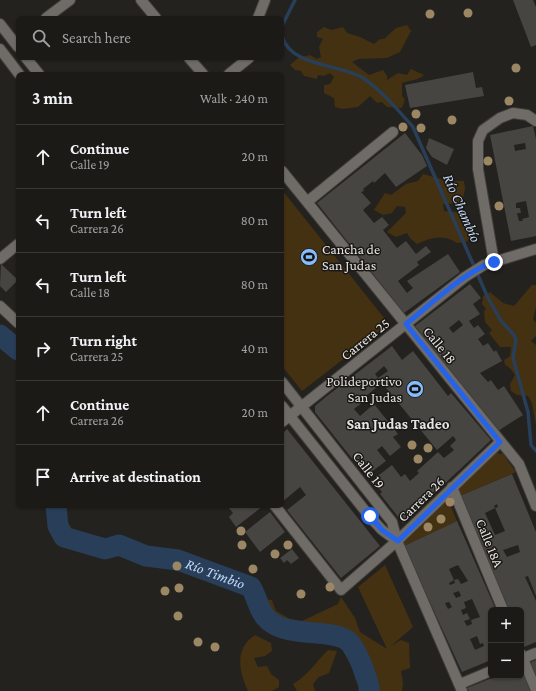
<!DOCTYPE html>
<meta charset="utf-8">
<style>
body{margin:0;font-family:"Crimson Pro",serif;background:#24231f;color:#f1f3f6}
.controls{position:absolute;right:12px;bottom:12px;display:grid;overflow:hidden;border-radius:6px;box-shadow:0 1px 3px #0004}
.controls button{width:36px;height:36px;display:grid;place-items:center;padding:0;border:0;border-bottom:1px solid #393835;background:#1b1a16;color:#f1f3f6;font:20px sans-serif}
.stop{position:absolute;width:12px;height:12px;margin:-9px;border:3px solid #2563eb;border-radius:50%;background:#fff}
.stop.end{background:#2563eb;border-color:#fff;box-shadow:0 1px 4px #0008}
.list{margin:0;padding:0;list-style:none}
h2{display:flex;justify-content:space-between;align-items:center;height:52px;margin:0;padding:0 16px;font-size:17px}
h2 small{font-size:13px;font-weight:400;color:#a0a1a1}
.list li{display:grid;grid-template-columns:26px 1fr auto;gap:12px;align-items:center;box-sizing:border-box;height:64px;padding:0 16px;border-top:1px solid #393835}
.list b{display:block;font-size:15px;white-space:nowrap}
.list p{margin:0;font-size:13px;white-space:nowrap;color:#a0a1a1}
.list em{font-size:13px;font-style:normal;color:#a0a1a1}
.icon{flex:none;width:22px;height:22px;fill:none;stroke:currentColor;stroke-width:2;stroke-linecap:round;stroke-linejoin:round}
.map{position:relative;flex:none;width:536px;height:691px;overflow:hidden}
.search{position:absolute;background:#1b1a16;box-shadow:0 1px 3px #0004;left:16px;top:16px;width:268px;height:44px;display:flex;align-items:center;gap:10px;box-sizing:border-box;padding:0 14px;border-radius:6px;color:#a0a1a1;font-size:15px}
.panel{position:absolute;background:#1b1a16;box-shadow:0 1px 3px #0004;left:16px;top:72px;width:268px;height:436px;border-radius:6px}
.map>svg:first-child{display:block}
.green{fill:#443111}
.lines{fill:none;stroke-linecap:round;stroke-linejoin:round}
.stream{stroke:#283e59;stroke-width:3.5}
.river{stroke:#283e59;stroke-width:21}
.building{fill:#474541;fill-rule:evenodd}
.minor-casing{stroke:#413f3c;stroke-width:12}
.minor{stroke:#6f6c68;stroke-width:10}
.tree{fill:#9c8765}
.route{stroke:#2563eb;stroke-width:5}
.labels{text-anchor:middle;stroke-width:3;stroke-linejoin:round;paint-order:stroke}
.poi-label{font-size:14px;fill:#e6e4e2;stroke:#1a1815;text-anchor:start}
.street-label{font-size:14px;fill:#e6e4e2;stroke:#1a1815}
.water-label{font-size:15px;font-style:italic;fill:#c1dafa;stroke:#1a1815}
.neighbourhood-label{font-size:15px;font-weight:bold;fill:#e6e4e2;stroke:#1a1815}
</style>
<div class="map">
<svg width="536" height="691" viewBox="0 0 536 691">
<rect width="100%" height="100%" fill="#24221e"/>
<!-- green -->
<path class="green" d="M407 25 411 31 400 52 387 58 358 59 352 62 369 75 383 70 387 76V80L398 73 407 75 411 69 424 75C417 81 410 80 402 83V96L405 99 402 108 387 107 382 102 377 103 370 96 358 107 342 109 335 107 334 98 324 93V85L330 84 334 77 330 73 324 76 318 75 317 79 304 76 301 71 295 70 290 65 298 58 310 55 317 59 321 57 319 47 323 39 317 37V32L324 27 331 30 343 27 347 33 360 37 374 44 380 39H384L396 28Z
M423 174 444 180 450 187 455 181H464L465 189 462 203 443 204 444 211 457 212 470 220 472 236 466 242 457 243C444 234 431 237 417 244L410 238 407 233 396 237 387 232 406 213 405 207 397 206 392 213 383 215 374 210 385 193 391 195 406 184 418 181Z
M282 190 389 324 302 391 282 366Z
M532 285H536V307L533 319 536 323V336L531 341 536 345V425L532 403 528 396 517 395 511 391 510 384 515 375 510 368 505 365 504 360 510 356 511 347H500L489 333 492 330 485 322 484 311 486 309 482 304 483 296 490 292 503 303 514 306Z
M496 453 503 454 516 472 460 496 457 491Z
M448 500 457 521 404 546 402 542Z
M385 565 413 627 391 646 401 640 409 643 410 668 401 671 403 683 402 691H374C372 674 361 639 344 633 316 624 266 641 262 599L272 600 276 611 290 619 302 621 338 604 341 597 355 618 360 632 387 649 358 587Z
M255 635 271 643 272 651 265 656 254 658 258 667 267 666 271 674 279 680V687L272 691H248C239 672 234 648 255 635Z
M328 650 337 651 329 673 319 677 313 684 315 691H297L293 684C308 675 316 662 328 650Z"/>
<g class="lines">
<!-- stream -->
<path class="stream" d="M282 26 295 0
M282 36C290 67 341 64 363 78 382 91 398 110 413 127L488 298 501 321 514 335 516 340 513 358 528 412 531 445 536 451"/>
<!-- river -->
<g class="river">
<path d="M0 335 18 350"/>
<path id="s1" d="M56 506 58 526 64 537 105 549 119 545 146 556 178 560 251 587C258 599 259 615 272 623 293 637 334 629 348 641 353 645 361 662 363 668 365 676 370 683 369 691"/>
</g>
</g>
<!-- building -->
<path class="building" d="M513 0H533L536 7V45L531 47Z
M473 72 476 88 482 87 484 96 410 108 405 85Z
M533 126 536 139V236L511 241 490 135ZM525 143 526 149 515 151 514 145ZM526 201 529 217 522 219 523 221H519L517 213H521L520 208H516V203Z
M405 133 422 155 427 166 396 187 385 173 374 183 373 181 363 189 364 191 361 192 371 203 363 210 374 223 382 217 389 225 383 230 397 248 406 241 416 254 426 246 431 252 417 262 419 265 398 281 407 293 413 288 407 281 448 254 460 272 404 313 317 203Z
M429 138 454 149 447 165 432 157 426 148Z
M1 264 18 280 6 292 0 286Z
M470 284 481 298 473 304 480 314 469 321 474 328 478 325 485 334 478 339 483 346 488 343 494 352 496 350 502 361 480 373 488 382 491 380 498 390 504 386 523 415 498 431 415 326ZM459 320 463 325 453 333 449 328Z
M392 346 402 360 413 351 448 396 451 393 491 440 403 523 380 494 382 492 377 486 375 488 370 482 392 465 401 477 405 474 410 481 419 473 417 471 438 452 444 458 454 450 450 446 456 440 453 436 437 450 382 383 366 396 368 398 354 409 360 416 374 404 398 434 393 437 401 447 390 456 382 446 377 450 386 461 366 476 315 412V406L327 396ZM384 366 388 371 378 378 375 374Z
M287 429 380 546 341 578 287 510 306 495 300 487 282 502V434Z
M512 474 536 532V596L528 576 525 577 536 601V642L524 647 521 640V610H509L460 496ZM497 504 498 507 495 508 505 531 495 535 485 513 495 508 494 506ZM518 545 520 552 507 557 503 550Z
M227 506H263L236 527 229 517 233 513Z
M270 512 285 532 260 552 245 532Z
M457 521 496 610H491V660L462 672 404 546ZM458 565 468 581 461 584 458 579 454 580 455 583 450 585 449 583 454 580 449 569ZM459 591 461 596 456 598 453 593ZM472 599 480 617 471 620 472 624 467 626 464 621 470 619 467 613 463 615 461 610 466 608 464 602ZM449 602 452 607 448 609 445 603ZM477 636 480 644 483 643 484 646 475 650 470 639Z
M292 549 299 558 291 564 287 560 284 563 280 558Z
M536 660V680L529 663Z
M521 666 532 691H469L467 688 497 676H521Z"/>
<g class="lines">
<defs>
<path id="minor" d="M141 0 156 18
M46 18 70 0
M258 18 265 0
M0 24 18 47
M0 49 19 74
M26 58 39 74
M189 58 203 74
M229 74 249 58
M282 171 519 464 536 506
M307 202 393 132
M0 259 18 244
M494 262 478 169V141L483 130 500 118 513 113 527 115 536 121
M0 306 18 323
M282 382 392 522 397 541 462 691
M282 406 370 517 382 530 397 541
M282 422 465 277 484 265 536 249
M452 487 503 610
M275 506 341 590 397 541 500 442
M521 654 536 690
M521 659 536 653
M460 684 491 671"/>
</defs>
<!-- minor casing -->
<use href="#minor" class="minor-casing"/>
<!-- minor -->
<use href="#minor" class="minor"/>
</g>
<!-- trees -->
<g class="tree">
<circle cx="468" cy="13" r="4.5"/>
<circle cx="430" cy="14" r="4.5"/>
<circle cx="516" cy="68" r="4.5"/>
<circle cx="509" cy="101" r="4.5"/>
<circle cx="416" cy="114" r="4.5"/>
<circle cx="452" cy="120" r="4.5"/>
<circle cx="403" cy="127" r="4.5"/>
<circle cx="421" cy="128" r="4.5"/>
<circle cx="488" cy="161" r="4.5"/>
<circle cx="499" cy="206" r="4.5"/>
<circle cx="412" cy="445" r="4.5"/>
<circle cx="428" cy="448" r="4.5"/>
<circle cx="418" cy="459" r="4.5"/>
<circle cx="450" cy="502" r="4.5"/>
<circle cx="441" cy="519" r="4.5"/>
<circle cx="428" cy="527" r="4.5"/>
<circle cx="241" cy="531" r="4.5"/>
<circle cx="242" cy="545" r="4.5"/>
<circle cx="288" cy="545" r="4.5"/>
<circle cx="275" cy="554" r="4.5"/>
<circle cx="177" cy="566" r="4.5"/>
<circle cx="253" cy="569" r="4.5"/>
<circle cx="330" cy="587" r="4.5"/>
<circle cx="179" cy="588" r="4.5"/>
<circle cx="165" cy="591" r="4.5"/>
<circle cx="301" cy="594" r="4.5"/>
<circle cx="178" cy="616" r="4.5"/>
<circle cx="198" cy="642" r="4.5"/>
<circle cx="215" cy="647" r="4.5"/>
</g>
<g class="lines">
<!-- route -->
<path class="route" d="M370 516 382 530 398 541 500 442 406 324C430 305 465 271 494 262"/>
</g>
<!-- icons -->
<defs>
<symbol id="stadium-disc" viewBox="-11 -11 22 22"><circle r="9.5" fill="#87bbfc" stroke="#1a1815"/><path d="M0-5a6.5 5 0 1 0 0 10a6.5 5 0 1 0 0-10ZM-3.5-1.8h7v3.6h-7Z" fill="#111"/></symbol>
</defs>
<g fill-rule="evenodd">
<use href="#stadium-disc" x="299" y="247" width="20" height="20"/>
<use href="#stadium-disc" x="405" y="379" width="20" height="20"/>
</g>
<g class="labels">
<!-- poi labels -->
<g class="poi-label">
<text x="322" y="254">Cancha de<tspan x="322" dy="16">San Judas</tspan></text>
<text x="402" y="386" text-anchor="end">Polideportivo<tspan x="402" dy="16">San Judas</tspan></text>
</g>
<!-- street labels -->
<g class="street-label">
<text transform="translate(365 339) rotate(-39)" y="5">Carrera 25</text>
<text transform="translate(440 345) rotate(51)" y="5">Calle 18</text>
<text transform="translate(369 470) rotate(52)" y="5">Calle 19</text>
<text transform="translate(421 499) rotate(-44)" y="5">Carrera 26</text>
<text transform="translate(490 543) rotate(68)" y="5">Calle 18A</text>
</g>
<!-- water labels -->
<g class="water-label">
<text transform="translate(462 208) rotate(66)" y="5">Río Chambío</text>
<text dy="5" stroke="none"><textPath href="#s1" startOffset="191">Río Timbio</textPath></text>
</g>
<!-- neighbourhood labels -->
<g class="neighbourhood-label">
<text x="398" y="429">San Judas Tadeo</text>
</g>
</g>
</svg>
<div class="controls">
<button>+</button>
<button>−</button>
</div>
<div class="stop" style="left:370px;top:516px"></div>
<div class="stop end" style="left:494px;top:262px"></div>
<div class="search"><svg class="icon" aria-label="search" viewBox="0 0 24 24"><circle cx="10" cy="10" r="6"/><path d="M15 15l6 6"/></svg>Search here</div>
<section class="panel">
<h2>3 min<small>Walk · 240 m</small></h2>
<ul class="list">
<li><svg class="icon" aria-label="ahead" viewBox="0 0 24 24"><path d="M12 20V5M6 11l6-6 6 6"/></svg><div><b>Continue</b><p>Calle 19</p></div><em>20 m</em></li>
<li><svg class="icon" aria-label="left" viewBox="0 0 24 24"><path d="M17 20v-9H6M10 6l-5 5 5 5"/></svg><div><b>Turn left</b><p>Carrera 26</p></div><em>80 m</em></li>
<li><svg class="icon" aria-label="left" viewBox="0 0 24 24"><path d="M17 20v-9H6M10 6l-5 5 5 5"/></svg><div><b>Turn left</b><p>Calle 18</p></div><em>80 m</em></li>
<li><svg class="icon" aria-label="right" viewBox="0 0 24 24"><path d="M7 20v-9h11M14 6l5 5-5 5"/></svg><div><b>Turn right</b><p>Carrera 25</p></div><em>40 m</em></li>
<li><svg class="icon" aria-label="ahead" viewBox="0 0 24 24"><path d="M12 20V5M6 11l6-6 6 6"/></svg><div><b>Continue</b><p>Carrera 26</p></div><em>20 m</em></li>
<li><svg class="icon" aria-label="arrive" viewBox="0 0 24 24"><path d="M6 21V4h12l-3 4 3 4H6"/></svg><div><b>Arrive at destination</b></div></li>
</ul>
</section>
</div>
